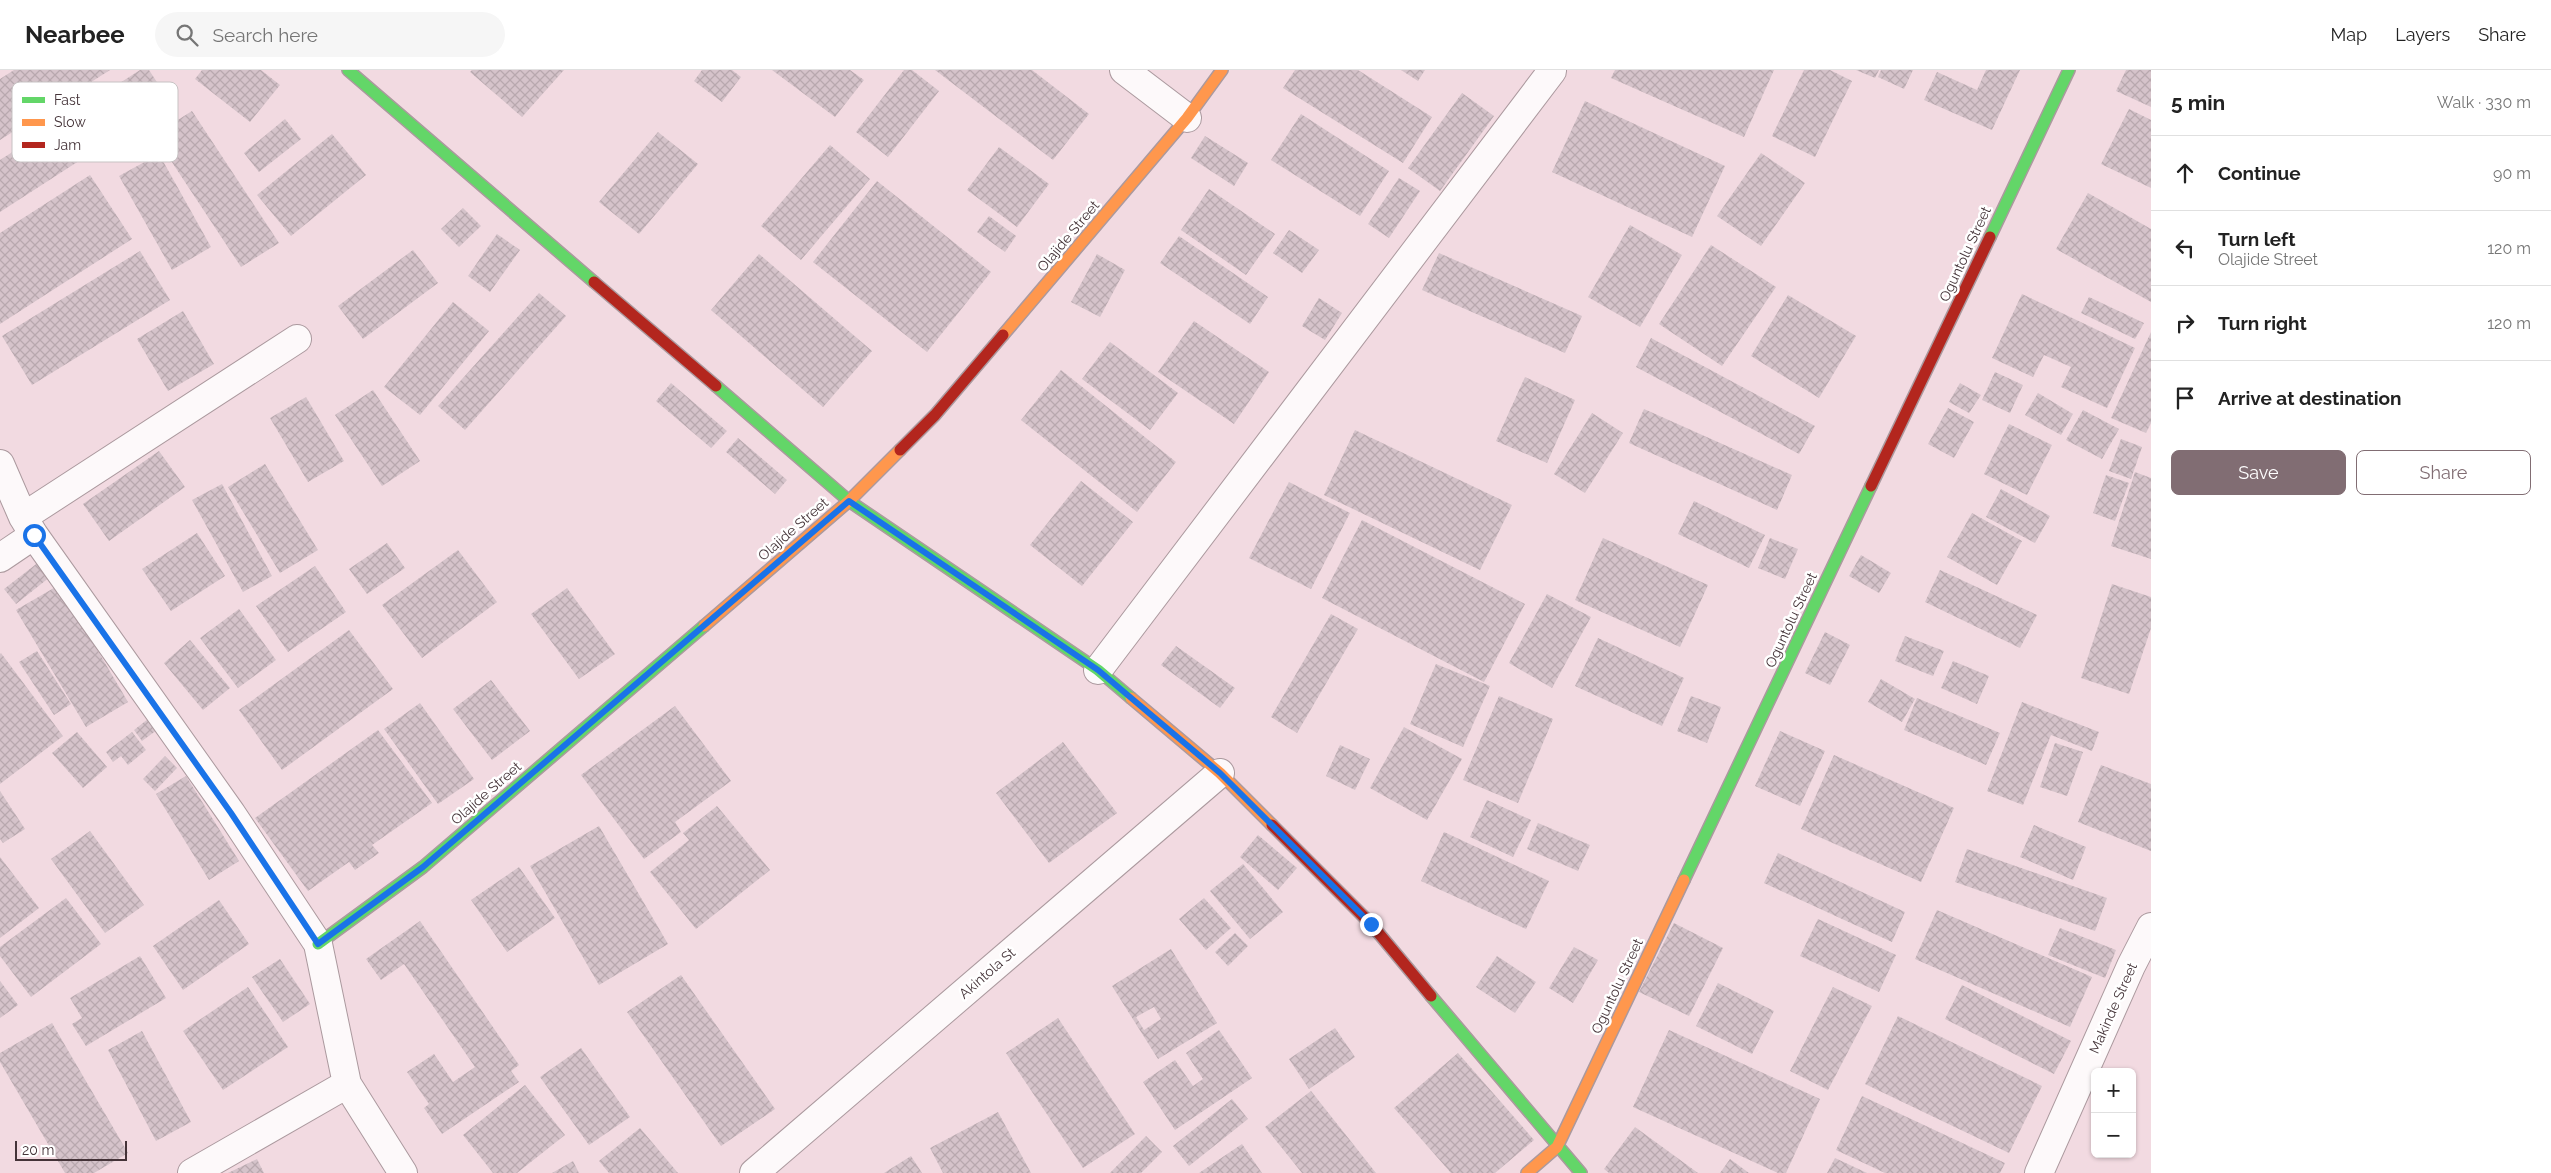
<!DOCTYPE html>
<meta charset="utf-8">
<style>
body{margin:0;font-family:Raleway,sans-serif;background:#f6f6f6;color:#222}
.controls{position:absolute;right:15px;bottom:15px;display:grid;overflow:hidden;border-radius:8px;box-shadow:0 1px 4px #0004}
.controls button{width:45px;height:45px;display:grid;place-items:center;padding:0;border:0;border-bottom:1px solid #e0e0e0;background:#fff;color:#222;font:25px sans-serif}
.scale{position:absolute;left:15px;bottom:12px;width:112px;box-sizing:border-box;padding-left:5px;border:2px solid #443338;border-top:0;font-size:14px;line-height:18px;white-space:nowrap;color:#443338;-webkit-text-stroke:4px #fff;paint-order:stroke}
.stop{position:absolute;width:15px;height:15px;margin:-11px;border:4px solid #1a73e8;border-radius:50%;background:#fff}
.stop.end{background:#1a73e8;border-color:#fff;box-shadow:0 1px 5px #0008}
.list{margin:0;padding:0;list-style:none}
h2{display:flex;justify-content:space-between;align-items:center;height:65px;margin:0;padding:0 20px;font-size:21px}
h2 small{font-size:16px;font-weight:400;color:#767676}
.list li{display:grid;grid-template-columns:32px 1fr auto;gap:15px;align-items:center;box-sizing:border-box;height:75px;padding:0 20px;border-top:1px solid #e0e0e0}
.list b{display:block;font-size:19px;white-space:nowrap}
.list p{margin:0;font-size:16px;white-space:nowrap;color:#767676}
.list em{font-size:16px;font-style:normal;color:#767676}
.actions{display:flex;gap:10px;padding:15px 20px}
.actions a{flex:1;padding:11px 0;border:1px solid #816d73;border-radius:8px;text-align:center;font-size:18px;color:#816d73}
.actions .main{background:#816d73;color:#fff}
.icon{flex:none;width:28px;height:28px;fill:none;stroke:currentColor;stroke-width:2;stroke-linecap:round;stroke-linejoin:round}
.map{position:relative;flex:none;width:2151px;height:1103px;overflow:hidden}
header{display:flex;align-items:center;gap:30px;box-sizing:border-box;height:70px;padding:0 25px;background:#fff;border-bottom:1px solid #e0e0e0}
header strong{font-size:24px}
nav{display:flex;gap:28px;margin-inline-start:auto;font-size:18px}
.search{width:350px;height:45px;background:#f6f6f6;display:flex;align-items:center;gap:12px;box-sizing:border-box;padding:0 18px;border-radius:28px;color:#767676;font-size:19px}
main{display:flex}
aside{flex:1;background:#fff}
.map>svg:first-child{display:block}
.building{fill:url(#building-cross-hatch);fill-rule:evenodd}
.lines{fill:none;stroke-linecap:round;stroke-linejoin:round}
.street-casing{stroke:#ab999e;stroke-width:30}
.fast-casing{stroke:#ab999e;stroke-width:14}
.slow-casing{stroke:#ab999e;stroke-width:14}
.jam-casing{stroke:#ab999e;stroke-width:14}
.street{stroke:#fdf9fa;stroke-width:28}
.fast{stroke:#63d668;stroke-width:11}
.slow{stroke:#ff974d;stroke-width:11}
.jam{stroke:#b3261e;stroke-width:11}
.route{stroke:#1a73e8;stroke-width:6}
.labels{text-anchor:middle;stroke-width:5;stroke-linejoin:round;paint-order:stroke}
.street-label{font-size:14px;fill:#443338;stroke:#fff}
.key{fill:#fff;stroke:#c7c2c3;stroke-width:1}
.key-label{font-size:14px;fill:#443338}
</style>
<header>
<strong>Nearbee</strong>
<div class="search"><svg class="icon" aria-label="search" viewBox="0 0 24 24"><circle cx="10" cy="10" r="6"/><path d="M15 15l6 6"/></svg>Search here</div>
<nav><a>Map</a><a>Layers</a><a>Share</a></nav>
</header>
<main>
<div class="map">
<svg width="2151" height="1103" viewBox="0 0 2151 1103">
<defs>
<pattern id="building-cross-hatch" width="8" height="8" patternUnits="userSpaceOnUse" patternTransform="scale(1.25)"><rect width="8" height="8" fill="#d5c3ca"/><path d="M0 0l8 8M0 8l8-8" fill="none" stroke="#b8a8ae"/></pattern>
</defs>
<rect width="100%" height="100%" fill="#f2dae1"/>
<!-- building -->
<path class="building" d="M14 0H110L0 70V9Z
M140 0H149L170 32 0 142V90Z
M202 0H261L280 15 250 52 195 9Z
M472 0H564L522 47 470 2Z
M702 0H732L741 7 722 32 694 11Z
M772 0H850L864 10 835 47Z
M904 0H912L939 21 888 87 856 62Z
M935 0H1032L1089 44 1053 90Z
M1295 0H1358L1432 47 1403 93 1283 18Z
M1401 0H1425L1418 11Z
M1615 0H1774L1744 67 1611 8Z
M1804 0H1830L1852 11 1815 87 1772 66Z
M1856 0H1879L1875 8Z
M1881 0H1913L1904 19 1878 7Z
M1986 0H2020L1992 60 1924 30 1937 2 1977 20Z
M2126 0H2151V37L2116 21Z
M1462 23 1494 46 1440 121 1408 98Z
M1585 31 1725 96 1692 167 1552 102Z
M2129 39 2151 50V118L2101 94Z
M192 41 279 173 241 197 154 65Z
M1301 44 1389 101 1360 146 1271 90Z
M285 49 301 69 259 102 244 83Z
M658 62 698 94 639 164 599 132Z
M332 64 366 105 291 166 257 125Z
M1205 66 1248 93 1234 116 1191 88Z
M830 75 870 109 801 190 761 156Z
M999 77 1049 114 1017 157 967 120Z
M1761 83 1805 113 1761 176 1717 146Z
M159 84 211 177 172 200 119 106Z
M90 105 132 169 0 254V163Z
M1399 108 1420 121 1389 168 1368 154Z
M877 111 991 202 927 282 813 192Z
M1209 119 1275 164 1246 205 1181 160Z
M2088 123 2151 159V232L2056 179Z
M463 138 481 156 459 177 441 159Z
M989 146 1016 166 1005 182 977 162Z
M1630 155 1682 185 1640 257 1588 227Z
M1289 160 1319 180 1302 203 1273 183Z
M497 164 520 180 490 222 468 206Z
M1179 166 1268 227 1250 254 1160 193Z
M1711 175 1776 217 1722 296 1659 254Z
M413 180 438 213 363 269 338 236Z
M140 181 170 230 32 315 2 266Z
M1439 183 1582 246 1565 283 1422 220Z
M759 184 872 281 823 337 711 240Z
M1097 184 1125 200 1100 247 1071 232Z
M539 223 566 246 465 360 438 336Z
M2022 224 2135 278 2107 338 2061 317 2071 297 2044 285 2033 307 1992 288Z
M1788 225 1856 266 1819 328 1751 286Z
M2089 227 2144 253 2135 269 2081 243Z
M1319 228 1342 243 1325 270 1302 256Z
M453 232 489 261 420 345 384 317Z
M183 241 214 294 168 321 137 269Z
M1194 251 1269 302 1234 354 1158 302Z
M2151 262V353L2146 363 2111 348Z
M1651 268 1815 356 1799 384 1636 297Z
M1110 272 1178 323 1150 360 1082 309Z
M1061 300 1176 392 1137 442 1021 350Z
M1995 302 2023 315 2010 343 1982 330Z
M1525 307 1575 330 1547 393 1496 371Z
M671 313 727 361 711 378 656 331Z
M1960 313 1981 325 1969 343 1949 332Z
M373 320 420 391 382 416 335 345Z
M2038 323 2073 344 2061 365 2025 345Z
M306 327 344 391 308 412 270 348Z
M1948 338 1974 352 1954 388 1928 374Z
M1644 339 1792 405 1777 440 1629 373Z
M2083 340 2119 359 2102 389 2066 370Z
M1592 343 1623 363 1585 423 1554 404Z
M2009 354 2052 375 2027 425 1984 404Z
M1355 360 1512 435 1480 500 1324 425Z
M738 368 787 410 775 424 726 382Z
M2121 369 2142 377 2131 409 2109 401Z
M159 381 185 417 109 471 83 434Z
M265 394 318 480 280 503 228 417Z
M2135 402 2151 408V489L2111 476Z
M2106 405 2129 413 2115 451 2093 443Z
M1081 411 1133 452 1082 516 1030 475Z
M1289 412 1350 443 1311 519 1249 488Z
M222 414 272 506 243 522 192 430Z
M2001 419 2050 446 2035 473 1986 447Z
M1694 431 1765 465 1749 498 1678 464Z
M1972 443 2022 471 1997 515 1947 487Z
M1362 450 1525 534 1484 612 1322 528Z
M197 463 225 506 171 541 142 499Z
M1603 468 1708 515 1680 577 1575 530Z
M1770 468 1798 479 1785 509 1758 498Z
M387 473 405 498 367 524 349 499Z
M458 480 497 532 422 588 382 535Z
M1861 485 1891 503 1879 523 1849 506Z
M44 488 55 503 16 534 4 519Z
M315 496 346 542 288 582 256 536Z
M1940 500 2037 545 2020 578 1925 532Z
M2112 514 2151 527V558L2129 624 2081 608Z
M59 515 128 632 86 657 16 540Z
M567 518 615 584 579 609 531 544Z
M1547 524 1591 547 1552 618 1509 593Z
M239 539 276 590 238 618 200 568Z
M1331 544 1358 559 1297 663 1271 647Z
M349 560 393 619 282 700 239 640Z
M1825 562 1850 575 1830 615 1805 603Z
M1905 566 1944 581 1933 606 1895 591Z
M1598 568 1684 608 1662 656 1575 616Z
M190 570 230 618 203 640 164 593Z
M1176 576 1235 618 1220 638 1161 595Z
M37 581 71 634 54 645 19 592Z
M1 583 63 666 0 714V584Z
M1953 591 1989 606 1977 634 1941 618Z
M1436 594 1490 616 1463 677 1410 654Z
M1881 609 1915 629 1902 652 1868 632Z
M491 610 530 661 492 690 453 639Z
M1499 626 1553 649 1518 733 1463 710Z
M1691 626 1721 637 1707 673 1677 661Z
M1917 628 2000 663 1986 695 1904 660Z
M2022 632 2099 662 2092 681 2051 665 2023 735 1987 721Z
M420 633 474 709 438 734 384 659Z
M675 636 731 711 675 752 681 762 644 789 581 705Z
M148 649 157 660 142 671 134 660Z
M1404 657 1462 689 1427 750 1370 718Z
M378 660 432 733 372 775 379 783 355 800 349 792 308 821 255 748Z
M1780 661 1825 681 1800 736 1755 716Z
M77 662 107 697 83 718 52 683Z
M132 662 146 680 128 695 121 686 113 692 106 682Z
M1063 672 1117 743 1049 793 996 723Z
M2055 673 2083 682 2067 726 2040 717Z
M1340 675 1370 689 1355 720 1326 706Z
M1834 685 1954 738 1921 812 1801 759Z
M165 686 177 698 155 721 143 709Z
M2101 695 2151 714V781L2078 752Z
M186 706 239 791 209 810 156 724Z
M0 721 25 759 3 773 0 769Z
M1487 730 1531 750 1513 787 1470 767Z
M717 736 770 800 696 859 650 802 689 770 683 763Z
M1538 753 1590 775 1578 801 1527 779Z
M2034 755 2086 777 2073 810 2020 787Z
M599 756 668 874 599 915 530 796Z
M90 761 144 835 105 863 51 789Z
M1444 762 1549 811 1526 859 1421 811Z
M1258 765 1297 798 1278 820 1240 787Z
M1967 779 2107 828 2095 861 1955 812Z
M1778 783 1905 842 1892 872 1764 813Z
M0 787 39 838 0 868Z
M1243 794 1283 842 1250 869 1210 821Z
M519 797 555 848 507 882 471 830Z
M66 828 101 874 31 927 0 886V877Z
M1204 828 1231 858 1206 880 1179 849Z
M219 830 249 874 183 920 153 876Z
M1937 840 2092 907 2070 957 1915 889Z
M1818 849 1896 885 1879 922 1800 886Z
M420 851 519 995 511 1001 519 1012 442 1064 424 1038 429 1034 407 1002 434 984 453 1012 475 997 404 894 381 910 366 889Z
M1674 853 1723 878 1689 946 1639 922Z
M2060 858 2116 880 2105 908 2048 885Z
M1235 863 1248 876 1228 896 1215 882Z
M1574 877 1598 890 1573 933 1549 918Z
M1171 879 1217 953 1158 989 1112 916ZM1154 937 1161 949 1144 960 1136 947Z
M140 886 166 928 86 976 72 954 82 948 70 928Z
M1497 886 1536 912 1515 943 1476 917Z
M280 889 310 934 283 952 252 907Z
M681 905 775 1039 721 1076 627 942Z
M0 911 18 935 0 948Z
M1718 913 1774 941 1752 984 1696 956Z
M1962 915 2071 971 2054 1004 1945 949Z
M248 917 288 977 223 1020 183 961Z
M1833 917 1872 936 1828 1020 1790 1001Z
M1898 946 2042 1016 2009 1083 1865 1014Z
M1058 948 1135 1064 1083 1098 1006 983Z
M52 953 128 1083 94 1103H65L0 992V983Z
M1335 958 1355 987 1309 1019 1289 989Z
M1219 960 1252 1008 1175 1060 1143 1012 1175 990 1193 1016 1203 1009 1186 983Z
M1669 960 1820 1029 1786 1103H1778L1633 1037Z
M142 961 191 1052 156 1071 108 980Z
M581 978 630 1047 589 1075 540 1007Z
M1458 983 1534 1070 1495 1103H1451L1394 1038Z
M525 1015 565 1065 517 1103H493L463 1065Z
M1311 1021 1376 1103H1302L1265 1057Z
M1862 1026 2005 1093 2000 1103H1885L1836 1080Z
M1232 1029 1248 1049 1189 1096 1173 1076Z
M998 1042 1031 1103H943L930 1078Z
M1635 1057 1698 1103H1609L1604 1099Z
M640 1058 678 1103H609L599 1091Z
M1146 1066 1162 1082 1141 1103H1110Z
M1242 1074 1262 1103H1199Z
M911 1086 922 1103H884Z
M1835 1088 1867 1103H1827Z
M257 1089 264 1103H228Z
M1730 1089 1749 1103H1720Z
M573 1091 579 1103H552Z"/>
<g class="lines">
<defs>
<path id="street" d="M1124 0 1187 48
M0 394 23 447 34 465 231 743 318 874 347 1014 403 1103
M23 447 297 269
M0 488 34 465
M1098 600 1552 1
M192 1103 347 1014
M754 1103 1220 703
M2039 1103 2131 896 2151 857"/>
<path id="fast" d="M348 0 594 212
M1990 167 2069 0
M716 316 849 431 1098 600 1131 628
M1684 810 1871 416
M318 874 423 797 704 556
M1431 926 1581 1103"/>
<path id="slow" d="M1003 265 1187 48 1222 0
M704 556 849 431 900 380
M1131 628 1220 703 1272 755
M1527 1103 1557 1077 1684 810"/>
<path id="jam" d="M594 212 716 316
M900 380 935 345 1003 265
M1871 416 1990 167
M1272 755 1371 854 1431 926"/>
</defs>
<!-- street casing -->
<use href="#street" class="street-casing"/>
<!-- fast casing -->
<use href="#fast" class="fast-casing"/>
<!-- slow casing -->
<use href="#slow" class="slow-casing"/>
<!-- jam casing -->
<use href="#jam" class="jam-casing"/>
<!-- street -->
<use href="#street" class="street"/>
<!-- fast -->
<use href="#fast" class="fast"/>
<!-- slow -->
<use href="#slow" class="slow"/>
<!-- jam -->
<use href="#jam" class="jam"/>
</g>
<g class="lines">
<!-- route -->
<path class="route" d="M34 465 231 743 318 874 423 797 849 431 1098 600 1220 703 1371 854"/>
</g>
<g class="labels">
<!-- street labels -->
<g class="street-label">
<text transform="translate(1068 166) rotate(-50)" y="5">Olajide Street</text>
<text transform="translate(1965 184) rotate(-65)" y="5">Oguntolu Street</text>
<text transform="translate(793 459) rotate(-41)" y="5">Olajide Street</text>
<text transform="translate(1791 550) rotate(-65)" y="5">Oguntolu Street</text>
<text transform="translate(486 723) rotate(-41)" y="5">Olajide Street</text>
<text transform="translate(987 903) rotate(-41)" y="5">Akintola St</text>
<text transform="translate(1617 916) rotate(-65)" y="5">Oguntolu Street</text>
<text transform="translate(2113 938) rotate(-66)" y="5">Makinde Street</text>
</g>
</g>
<!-- legend -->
<rect x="12" y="12" width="166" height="80" rx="8" class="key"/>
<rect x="22" y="27" width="23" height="6" fill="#63d668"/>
<rect x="22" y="49" width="23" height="7" fill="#ff974d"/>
<rect x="22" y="72" width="23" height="6" fill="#b3261e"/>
<g class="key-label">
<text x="54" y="35">Fast</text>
<text x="54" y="57">Slow</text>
<text x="54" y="80">Jam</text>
</g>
</svg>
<div class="controls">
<button>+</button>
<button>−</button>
</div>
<div class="scale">20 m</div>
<div class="stop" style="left:34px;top:465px"></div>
<div class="stop end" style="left:1371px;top:854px"></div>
</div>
<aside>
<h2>5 min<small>Walk · 330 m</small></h2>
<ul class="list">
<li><svg class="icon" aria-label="ahead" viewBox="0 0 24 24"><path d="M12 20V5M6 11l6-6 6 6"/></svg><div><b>Continue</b></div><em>90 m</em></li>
<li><svg class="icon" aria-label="left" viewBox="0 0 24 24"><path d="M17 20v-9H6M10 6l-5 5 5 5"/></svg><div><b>Turn left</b><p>Olajide Street</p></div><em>120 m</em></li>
<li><svg class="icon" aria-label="right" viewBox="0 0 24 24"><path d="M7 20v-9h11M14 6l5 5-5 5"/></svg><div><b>Turn right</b></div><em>120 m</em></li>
<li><svg class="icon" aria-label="arrive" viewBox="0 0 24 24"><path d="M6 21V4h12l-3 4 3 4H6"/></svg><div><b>Arrive at destination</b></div></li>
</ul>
<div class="actions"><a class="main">Save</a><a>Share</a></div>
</aside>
</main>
